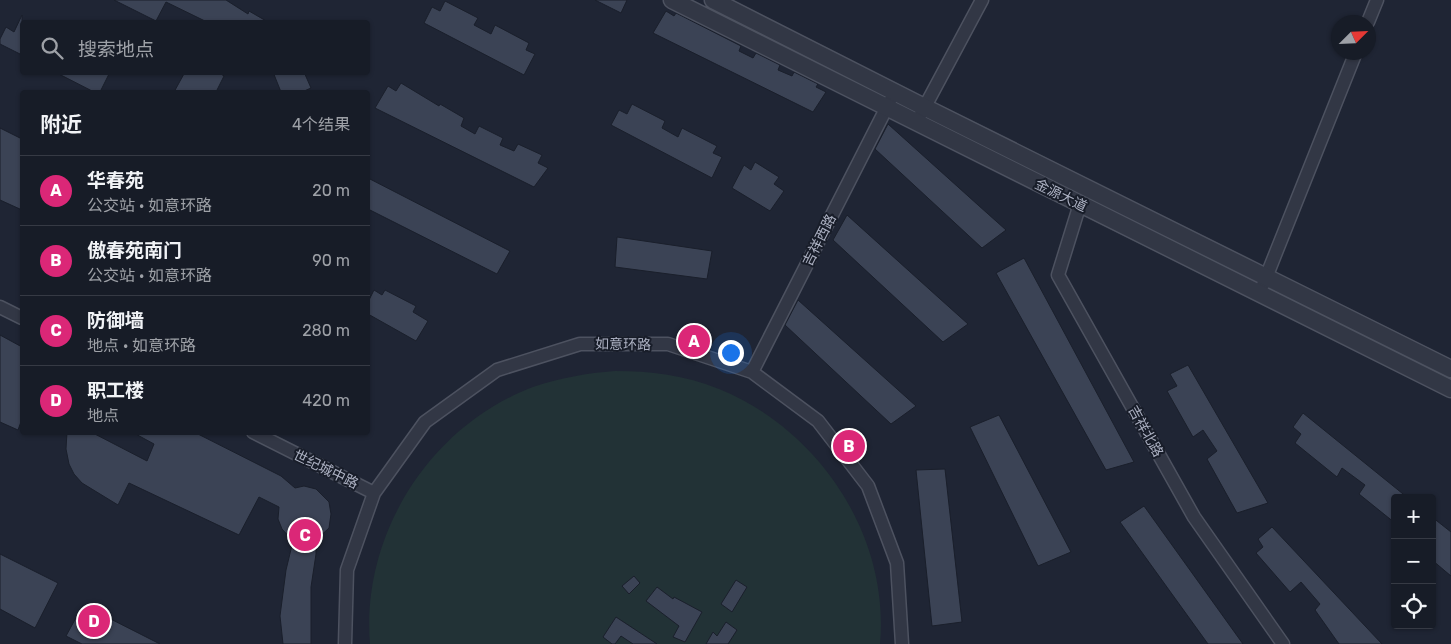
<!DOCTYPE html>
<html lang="zh">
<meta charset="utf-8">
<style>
body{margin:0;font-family:Rubik,"Noto Sans SC",sans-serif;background:#20252f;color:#f1f3f6}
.controls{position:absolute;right:15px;bottom:15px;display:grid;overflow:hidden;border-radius:5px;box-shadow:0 1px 4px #0004}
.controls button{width:45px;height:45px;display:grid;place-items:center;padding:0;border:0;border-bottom:1px solid #363a44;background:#171c27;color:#f1f3f6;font:25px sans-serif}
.compass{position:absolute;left:1331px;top:15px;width:45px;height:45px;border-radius:50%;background:#171c27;box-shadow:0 1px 4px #0004;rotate:66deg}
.you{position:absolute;left:730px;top:352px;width:18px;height:18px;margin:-12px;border:4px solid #fff;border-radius:50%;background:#1a73e8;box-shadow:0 0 0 8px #1a73e833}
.badge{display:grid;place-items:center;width:32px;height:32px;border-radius:50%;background:#db2777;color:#fff;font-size:16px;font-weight:700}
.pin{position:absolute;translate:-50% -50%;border:2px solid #fff;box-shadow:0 1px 5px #0006}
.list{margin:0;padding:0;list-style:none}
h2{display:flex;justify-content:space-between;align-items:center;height:65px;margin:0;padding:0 20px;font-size:21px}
h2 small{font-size:16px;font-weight:400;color:#9ea1a7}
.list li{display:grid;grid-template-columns:32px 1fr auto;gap:15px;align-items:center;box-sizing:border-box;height:70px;padding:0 20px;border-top:1px solid #363a44}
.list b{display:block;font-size:19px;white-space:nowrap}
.list p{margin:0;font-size:16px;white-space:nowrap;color:#9ea1a7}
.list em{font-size:16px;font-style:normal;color:#9ea1a7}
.icon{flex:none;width:28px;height:28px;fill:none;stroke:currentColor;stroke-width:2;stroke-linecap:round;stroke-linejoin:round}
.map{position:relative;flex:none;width:1451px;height:644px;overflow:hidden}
.search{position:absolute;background:#171c27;box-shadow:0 1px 4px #0004;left:20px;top:20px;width:350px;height:55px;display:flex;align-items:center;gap:12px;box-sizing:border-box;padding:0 18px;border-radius:5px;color:#9ea1a7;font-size:19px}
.panel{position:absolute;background:#171c27;box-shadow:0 1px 4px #0004;left:20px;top:90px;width:350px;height:345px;border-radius:5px}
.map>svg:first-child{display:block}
.green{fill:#223236}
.building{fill:#3b4355;stroke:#1a1f2b}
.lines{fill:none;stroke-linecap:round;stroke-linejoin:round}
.minor-casing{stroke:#4d5260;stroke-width:15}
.tertiary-casing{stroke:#4d5260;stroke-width:19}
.minor{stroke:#323745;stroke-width:12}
.tertiary{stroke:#323745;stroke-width:16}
.labels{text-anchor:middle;stroke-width:4;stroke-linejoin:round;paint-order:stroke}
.street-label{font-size:14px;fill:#acb1c2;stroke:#181d29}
</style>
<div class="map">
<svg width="1451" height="644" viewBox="0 0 1451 644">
<rect width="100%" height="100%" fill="#1f2534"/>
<!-- green -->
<path class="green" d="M615 371C650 371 685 375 719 389 818 429 890 535 880 644H370C361 534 430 426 533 387 560 378 587 373 615 371Z"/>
<!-- building -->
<path class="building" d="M114 0H226L248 14 249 11 268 22H207L166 2 156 21Z
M595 0H627L621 13Z
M445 1 478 18 474 25 491 34 495 25 529 43 526 50 535 54 524 75 424 23 432 7 440 11Z
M666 11 674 16 676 13 741 46 739 51 753 58 756 53 780 65 778 70 792 76 794 72 818 84 816 87 826 92 813 112 653 33Z
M22 15V55L0 44V39L6 27 14 32Z
M55 72H110L100 92H94Z
M185 72H218L224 76 216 92H174Z
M273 72H304L311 88 302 92H281Z
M401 83 439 106 440 104 464 118 461 126 475 134 479 126 503 138 500 145 514 151 518 144 542 155 538 163 548 168 534 187 375 108 388 86 396 91Z
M632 104 665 121 662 128 678 137 682 128 717 146 713 153 722 157 712 178 611 125 619 110 627 114Z
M888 124 978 205 1006 230 982 248 875 149Z
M0 128 22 139V210L0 200Z
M755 162 779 177 774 184 784 191 770 211 732 188 744 165 751 170Z
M368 178 510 251 497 274 368 209Z
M847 215 939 298 968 324 943 342 833 240Z
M617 237 712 251 707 279 615 267Z
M1024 258 1134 462 1106 470 996 273Z
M374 290 382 295 385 290 416 306 413 312 428 321 416 341 368 314V302Z
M798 300 887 380 916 406 891 424 785 325Z
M0 335 22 347V419L18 430 0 422Z
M1188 365 1268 503 1237 513 1207 459 1217 451 1203 430 1193 437 1167 391 1177 386 1170 374Z
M1303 413 1408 498H1395V523L1359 494 1365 485 1342 468 1337 477 1295 443 1301 434 1293 427Z
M999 415 1071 552 1038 566 970 427Z
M67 432H91L147 461 154 444 132 432H194L281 476 295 488 304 486 316 489 329 502 331 514 329 528 316 540V554L311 587V644H283L280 616 286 570 293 541 282 529 278 519 279 507 259 497 239 535 129 483 118 505 82 483 74 474 69 464 66 449Z
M945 469 962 622 932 626 916 470Z
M1144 506 1243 644H1208L1120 522Z
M1432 517 1451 532V576L1432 560Z
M1272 527 1382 644H1339L1315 610 1320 604 1301 582 1290 592 1256 553 1263 547 1258 539Z
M0 554 58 583 35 628 0 609Z
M634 576 640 583 629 594 622 586Z
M736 580 747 587 732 612 721 604Z
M657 587 673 599 674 597 702 612 685 642 673 637 679 626 646 601Z
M83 605 160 644H82L66 636Z
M616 617 657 644H633L621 636 615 644H612L603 637Z
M726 622 737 630 728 644H706L713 632 717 636Z"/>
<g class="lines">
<defs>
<path id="minor" d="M1368 22 1377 0
M921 114 982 0
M1080 204 1058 275 1194 517 1283 644
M1263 285 1356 52
M0 307 22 318
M752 372 890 101
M253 432 374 493
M345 644 347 570 374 493 425 422 497 370 580 344H668L752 372 818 421 868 486 897 563 902 644"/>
<path id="tertiary" d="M672 0 1451 389
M713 0 924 107 1451 369"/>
</defs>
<!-- minor casing -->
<use href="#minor" class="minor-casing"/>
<!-- tertiary casing -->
<use href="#tertiary" class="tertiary-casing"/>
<!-- minor -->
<use href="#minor" class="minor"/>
<!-- tertiary -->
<use href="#tertiary" class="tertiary"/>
</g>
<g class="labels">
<!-- street labels -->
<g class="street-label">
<text transform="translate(1061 195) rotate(26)" y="5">金源大道</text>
<text transform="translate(819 240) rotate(-63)" y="5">吉祥西路</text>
<text transform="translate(623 344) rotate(1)" y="5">如意环路</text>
<text transform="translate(1146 431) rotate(61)" y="5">吉祥北路</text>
<text transform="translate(326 469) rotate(26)" y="5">世纪城中路</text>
</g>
</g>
</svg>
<div class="controls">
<button>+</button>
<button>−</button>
<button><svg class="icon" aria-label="locate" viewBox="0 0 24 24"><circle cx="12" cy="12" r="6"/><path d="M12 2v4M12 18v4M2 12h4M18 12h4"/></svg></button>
</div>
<svg class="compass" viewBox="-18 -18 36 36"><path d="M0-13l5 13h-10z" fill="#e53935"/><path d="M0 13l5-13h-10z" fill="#9ea1a7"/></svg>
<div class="you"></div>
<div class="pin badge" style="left:694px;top:341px">A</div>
<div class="pin badge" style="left:849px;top:446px">B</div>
<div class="pin badge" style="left:305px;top:535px">C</div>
<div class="pin badge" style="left:94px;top:621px">D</div>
<div class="search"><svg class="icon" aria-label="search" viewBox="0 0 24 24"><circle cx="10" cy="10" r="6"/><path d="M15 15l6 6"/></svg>搜索地点</div>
<section class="panel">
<h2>附近<small>4个结果</small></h2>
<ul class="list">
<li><span class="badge">A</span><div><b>华春苑</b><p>公交站 · 如意环路</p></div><em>20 m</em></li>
<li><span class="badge">B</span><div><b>傲春苑南门</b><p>公交站 · 如意环路</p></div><em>90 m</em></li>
<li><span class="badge">C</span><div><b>防御墙</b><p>地点 · 如意环路</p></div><em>280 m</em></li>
<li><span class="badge">D</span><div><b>职工楼</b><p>地点</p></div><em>420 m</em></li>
</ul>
</section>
</div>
